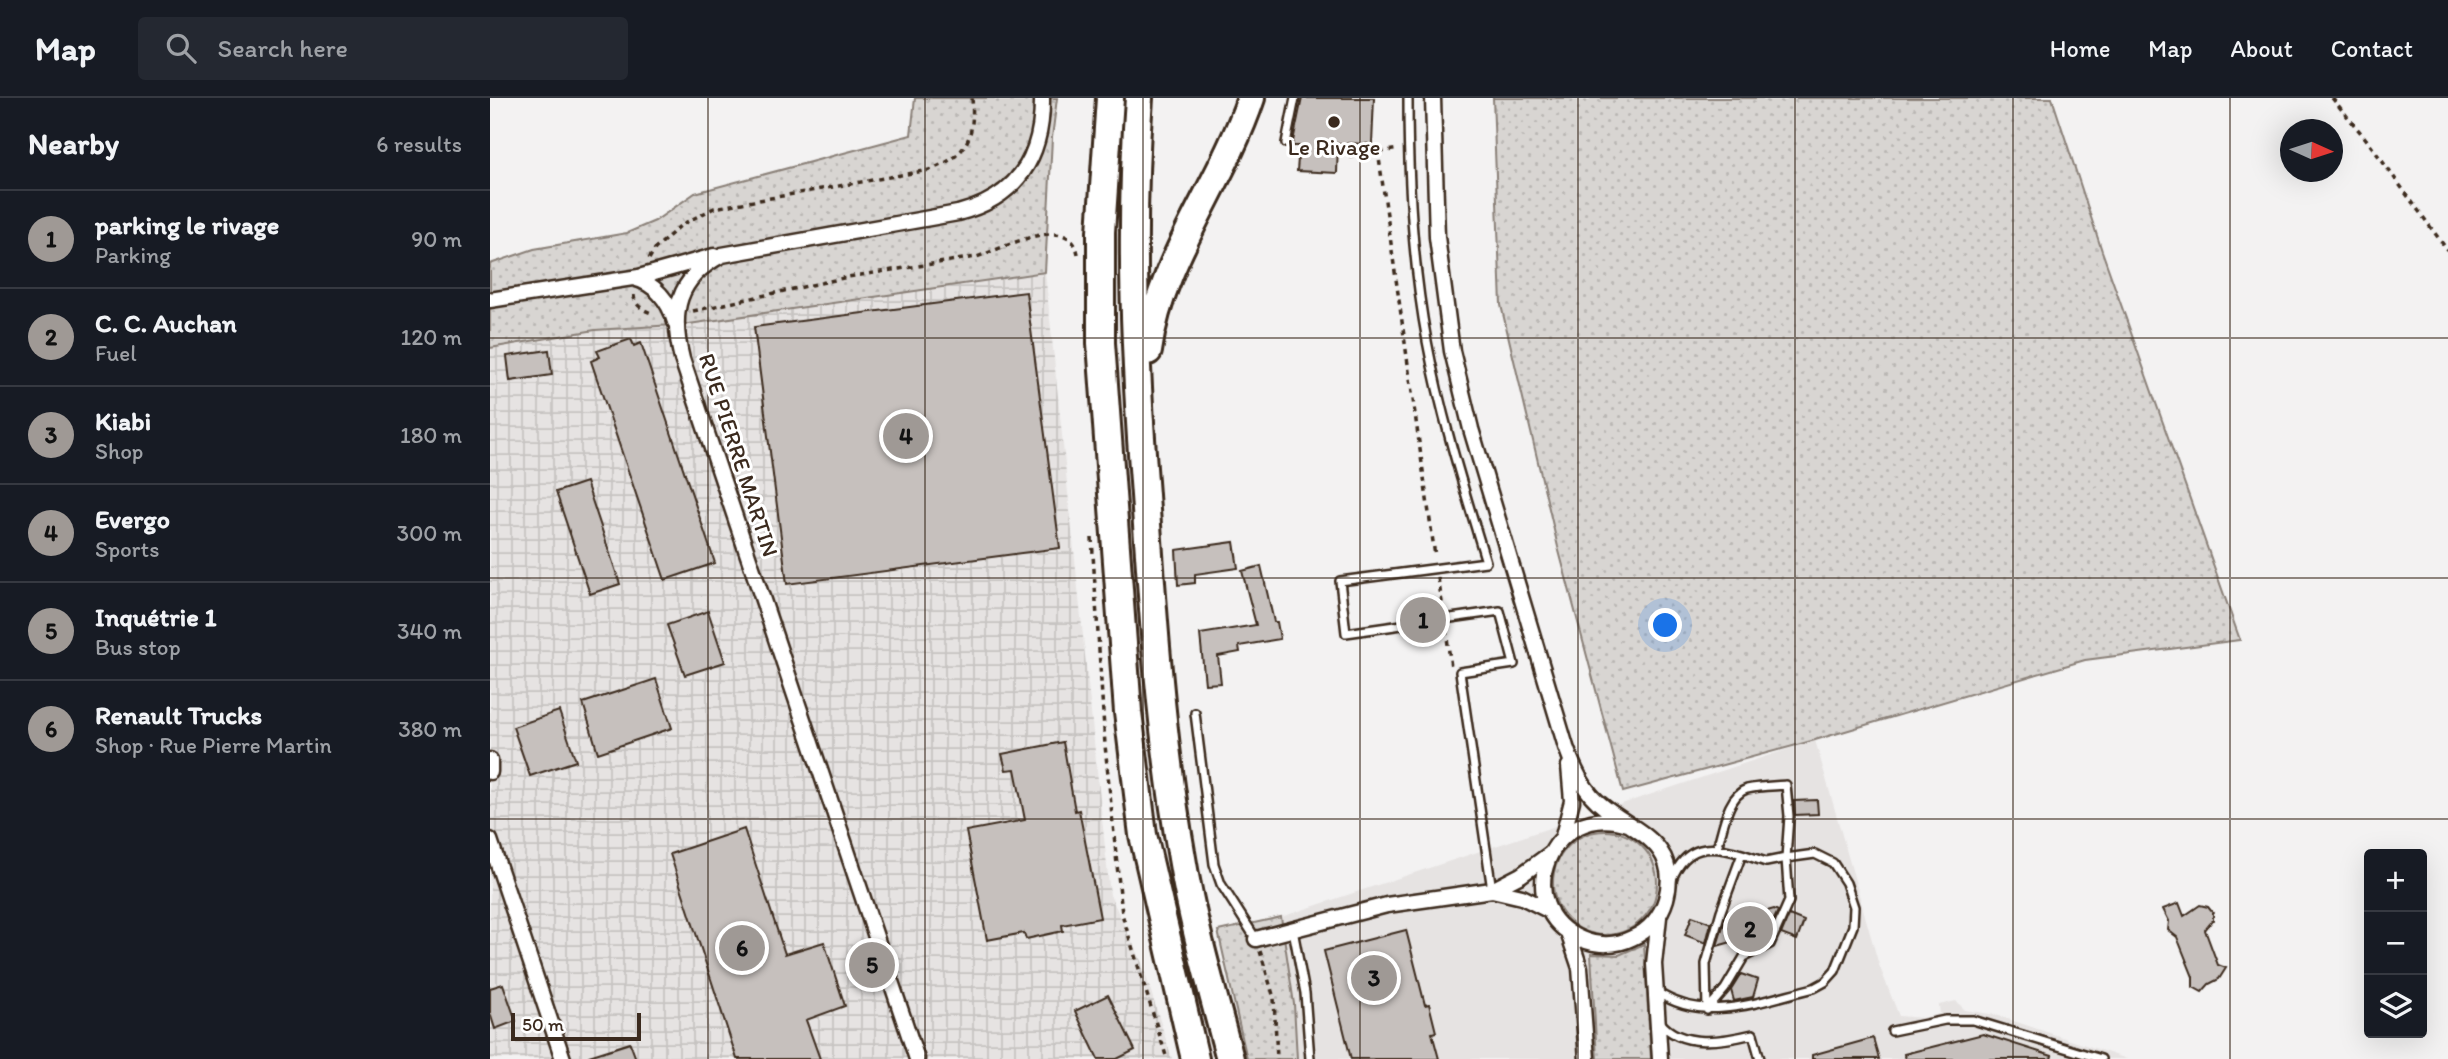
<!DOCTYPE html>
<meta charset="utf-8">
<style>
body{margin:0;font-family:Itim,sans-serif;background:#242831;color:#f1f3f6}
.controls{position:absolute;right:21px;bottom:21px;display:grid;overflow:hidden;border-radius:7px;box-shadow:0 7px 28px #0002}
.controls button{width:63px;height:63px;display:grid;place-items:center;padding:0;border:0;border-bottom:2px solid #363941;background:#171b24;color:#f1f3f6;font:35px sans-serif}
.compass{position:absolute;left:1790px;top:21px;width:63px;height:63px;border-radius:50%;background:#171b24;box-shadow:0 7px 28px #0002;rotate:93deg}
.scale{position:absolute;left:21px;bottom:18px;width:130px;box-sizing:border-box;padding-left:7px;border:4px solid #3b2a1e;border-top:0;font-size:19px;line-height:24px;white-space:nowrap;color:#3b2a1e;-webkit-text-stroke:5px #fff;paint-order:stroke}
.you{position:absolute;left:1176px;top:528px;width:24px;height:24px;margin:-18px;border:5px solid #fff;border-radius:50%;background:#1a73e8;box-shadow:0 0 0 10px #1a73e833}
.badge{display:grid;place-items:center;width:46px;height:46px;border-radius:50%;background:#9f9995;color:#111;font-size:23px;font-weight:700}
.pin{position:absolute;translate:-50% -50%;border:4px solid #fff;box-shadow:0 2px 7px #0006}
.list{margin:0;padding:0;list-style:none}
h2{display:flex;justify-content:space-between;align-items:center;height:91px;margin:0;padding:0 28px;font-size:30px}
h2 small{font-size:23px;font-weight:400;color:#9ea1a6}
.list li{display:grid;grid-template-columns:46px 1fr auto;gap:21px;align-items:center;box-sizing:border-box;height:98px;padding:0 28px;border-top:2px solid #363941}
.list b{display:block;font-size:26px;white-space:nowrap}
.list p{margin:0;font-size:23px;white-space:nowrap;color:#9ea1a6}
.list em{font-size:23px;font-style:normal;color:#9ea1a6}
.icon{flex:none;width:38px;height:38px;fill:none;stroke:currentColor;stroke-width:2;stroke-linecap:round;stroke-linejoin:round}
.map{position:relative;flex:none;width:1958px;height:961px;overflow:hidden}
header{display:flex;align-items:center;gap:42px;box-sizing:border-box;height:98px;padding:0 35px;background:#171b24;border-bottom:2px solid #363941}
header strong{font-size:33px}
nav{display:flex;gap:38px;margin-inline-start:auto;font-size:24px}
.search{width:490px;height:63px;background:#242831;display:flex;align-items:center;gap:18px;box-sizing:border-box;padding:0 24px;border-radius:7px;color:#9ea1a6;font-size:26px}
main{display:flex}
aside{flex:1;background:#171b24}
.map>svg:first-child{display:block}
.built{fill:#e6e3e2}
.industrial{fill:url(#industrial-grid)}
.grass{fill:url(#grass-dots);stroke:#8a8078;stroke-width:2}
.building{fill:#c6c0bd;stroke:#3b2a1e;stroke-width:2}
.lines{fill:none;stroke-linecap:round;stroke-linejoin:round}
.lane-casing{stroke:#3b2a1e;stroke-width:12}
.street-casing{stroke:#3b2a1e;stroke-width:19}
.highway-casing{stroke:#3b2a1e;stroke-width:32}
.path{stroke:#3b2a1e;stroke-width:3.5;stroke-dasharray:5 5;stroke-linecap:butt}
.lane{stroke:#fff;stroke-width:7}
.street{stroke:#fff;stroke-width:14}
.highway{stroke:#fff;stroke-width:26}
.grid{fill:none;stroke:#3b2a1e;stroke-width:2;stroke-opacity:0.55}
.poi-dot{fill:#3b2a1e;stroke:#fff;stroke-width:2.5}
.labels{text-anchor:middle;stroke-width:6;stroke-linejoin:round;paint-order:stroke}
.poi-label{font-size:23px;fill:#3b2a1e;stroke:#fff}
.street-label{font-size:23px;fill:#3b2a1e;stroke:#fff}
</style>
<header>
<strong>Map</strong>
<div class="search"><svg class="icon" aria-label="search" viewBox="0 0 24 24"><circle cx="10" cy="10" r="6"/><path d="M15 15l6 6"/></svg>Search here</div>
<nav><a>Home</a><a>Map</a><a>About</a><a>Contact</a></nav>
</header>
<main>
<aside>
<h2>Nearby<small>6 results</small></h2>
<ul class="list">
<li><span class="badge">1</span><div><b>parking le rivage</b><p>Parking</p></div><em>90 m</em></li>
<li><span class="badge">2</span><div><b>C. C. Auchan</b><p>Fuel</p></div><em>120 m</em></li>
<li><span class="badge">3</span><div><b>Kiabi</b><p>Shop</p></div><em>180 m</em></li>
<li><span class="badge">4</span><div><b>Evergo</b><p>Sports</p></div><em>300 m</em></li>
<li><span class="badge">5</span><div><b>Inquétrie 1</b><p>Bus stop</p></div><em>340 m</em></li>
<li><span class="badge">6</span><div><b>Renault Trucks</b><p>Shop · Rue Pierre Martin</p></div><em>380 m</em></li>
</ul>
</aside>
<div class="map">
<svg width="1958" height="961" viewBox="0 0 1958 961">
<defs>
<pattern id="industrial-grid" width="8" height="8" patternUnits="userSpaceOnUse" patternTransform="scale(1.75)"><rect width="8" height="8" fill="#e6e3e2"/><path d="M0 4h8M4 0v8" fill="none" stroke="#c6c3c1"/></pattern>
<pattern id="grass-dots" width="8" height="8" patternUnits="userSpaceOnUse" patternTransform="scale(1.75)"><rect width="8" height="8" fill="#d8d5d2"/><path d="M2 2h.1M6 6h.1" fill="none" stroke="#bab7b4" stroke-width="1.8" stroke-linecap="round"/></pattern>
</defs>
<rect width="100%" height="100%" fill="#f3f2f2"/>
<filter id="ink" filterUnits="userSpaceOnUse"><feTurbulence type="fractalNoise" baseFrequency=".0143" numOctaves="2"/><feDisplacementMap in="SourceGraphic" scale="14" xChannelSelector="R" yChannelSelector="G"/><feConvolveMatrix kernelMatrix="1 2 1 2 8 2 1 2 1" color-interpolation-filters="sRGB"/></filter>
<g filter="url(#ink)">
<!-- built -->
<path class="built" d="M1325 642 1389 867 1409 918 1433 920 1450 916 1449 907 1466 903 1475 912 1506 917 1637 961H807L804 906 791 819Z"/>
<!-- industrial -->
<path class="industrial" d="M555 174 620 797 652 865 682 961H0V250L105 232 199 226Z"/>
<!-- grass -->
<path class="grass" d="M425 0H567L562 40 555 174 199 226 105 232 0 250V166L44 151 137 135 165 123 205 95 421 37Z
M1003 0H1562L1612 153 1750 542 1595 562 1325 642 1133 694 1068 449 1011 207Z
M1063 785a52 52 0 1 1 104 0a52 52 0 1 1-104 0Z
M791 819 804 906 807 961H757L728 833Z
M1154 846 1161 961H1107L1101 856 1129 857Z"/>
<!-- building -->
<path class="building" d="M812 0H884L882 46 848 45 847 75 807 73 809 48H802Z
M536 194 570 450 297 486 264 229Z
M141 241 144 248 151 245 225 465 175 482 101 263 110 259 107 253Z
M59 252 62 277 20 283 17 258Z
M96 384 130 486 100 496 66 394Z
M744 444 748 470 705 476V485L688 487 686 452Z
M771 468 784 524H787L790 541 749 548 750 554 728 558 731 585 715 586 710 536 766 527 752 473Z
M218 513 235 564 195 577 177 527Z
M166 581 182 630 108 655 93 605Z
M69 613 86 663 40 678 23 629Z
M573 644 585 713 589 712 610 820 572 827 573 833 536 841 534 835 497 842 476 733 535 722 525 671 516 672 512 656Z
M1327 702 1328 716 1305 717 1304 703Z
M254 731 295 856 334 844 355 908 316 922 330 961H247L180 756Z
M1689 805 1694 818 1710 807 1718 809 1723 815V822L1715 832 1728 867 1736 870 1729 881 1719 886 1712 894 1703 889V879L1687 839 1678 832 1679 823 1673 811Z
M1284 811 1288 813 1278 834 1227 848 1234 825Z
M1299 817 1314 823 1307 842 1291 836Z
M1202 818 1221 825 1216 845 1195 837Z
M916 832 935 907 939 906 946 934 942 935 949 961H861L834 853Z
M1251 876 1268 882 1263 899 1244 903 1241 892Z
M13 886 26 923 5 931 0 915V890Z
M618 897 645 952 627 961H608L585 913Z
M1493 936 1562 958 1561 961H1415L1414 956Z
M1383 940 1389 961H1322V957Z
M140 945 146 961H99V958Z"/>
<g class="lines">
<defs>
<path id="lane" d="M918 0C918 81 922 163 937 243 951 318 974 391 996 464L850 483 856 535 1010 513 1024 566 970 574 1002 792
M796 45 805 0
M705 615 724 766 731 786 766 841
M1182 781C1196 747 1219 746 1252 756L1231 813 1216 866 1217 912
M803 832 815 895 820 961
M1167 894C1216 927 1273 902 1324 890L1335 884 1345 873 1363 828 1364 809 1356 785 1343 765 1325 756 1296 760 1299 718 1296 687C1284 688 1269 688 1257 691 1237 697 1233 732 1227 750
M1217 912 1235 891 1254 859 1280 846 1299 803 1296 760 1276 764 1252 756
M1170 924C1191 951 1234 943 1263 936L1270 961
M1402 933 1455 922H1483L1611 961"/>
<path id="street" d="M943 0 947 139 962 253 981 331 1076 649C1082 666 1089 683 1101 697 1130 731 1193 738 1176 801 1171 818 1159 833 1142 840 1126 848 1107 848 1091 841 1018 810 1060 701 1138 726
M143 180C165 185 179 203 185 224
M0 202 149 179 224 158
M0 662V674
M1073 738 1082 703 1079 668
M0 742 73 961
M1002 792 1032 799 1060 813
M1169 819 1164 866 1170 961
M1078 834 1090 870 1097 961
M766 841 897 807 1002 792 1031 777 1060 756
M427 961 192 261C180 214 187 180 232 157L468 115C527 100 553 59 552 0"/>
<path id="highway" d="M620 0 611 134V245L638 614 653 737 705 961
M649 0C639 132 645 265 655 397 663 518 671 640 692 760 703 828 723 895 740 961
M658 253C670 161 732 87 761 0"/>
</defs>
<!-- lane casing -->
<use href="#lane" class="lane-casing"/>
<!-- street casing -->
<use href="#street" class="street-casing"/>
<!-- highway casing -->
<use href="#highway" class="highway-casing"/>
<!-- path -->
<path class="path" d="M1842 0 1876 41 1958 153
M888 53 945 458
M860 59 909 51
M159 161 165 151 191 127 224 110 439 72C477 58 485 40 482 0
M144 197C144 208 155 213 164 216
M203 213 358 179 486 159C509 153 580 112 588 156
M602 440 615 647 632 816 677 961
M948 480 953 510
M956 532 961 569
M770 853 784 900 787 961"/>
<!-- lane -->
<use href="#lane" class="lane"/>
<!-- street -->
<use href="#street" class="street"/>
<!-- highway -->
<use href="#highway" class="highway"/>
</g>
</g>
<!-- grid -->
<path class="grid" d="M218 0V961M435 0V961M653 0V961M870 0V961M1088 0V961M1305 0V961M1523 0V961M1740 0V961M0 240H1958M0 480H1958M0 721H1958"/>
<!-- markers -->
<circle class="poi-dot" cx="844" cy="24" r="7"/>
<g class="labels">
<!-- poi labels -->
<g class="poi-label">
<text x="844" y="57">Le Rivage</text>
</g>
<!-- street labels -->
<g class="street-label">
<text transform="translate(249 357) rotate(72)" y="8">RUE PIERRE MARTIN</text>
</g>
</g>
</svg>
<div class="controls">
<button>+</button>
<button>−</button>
<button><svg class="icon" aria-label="layers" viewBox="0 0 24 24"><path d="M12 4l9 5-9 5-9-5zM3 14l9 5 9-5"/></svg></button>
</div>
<svg class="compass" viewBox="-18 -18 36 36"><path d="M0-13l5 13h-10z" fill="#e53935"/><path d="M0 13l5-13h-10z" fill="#9ea1a6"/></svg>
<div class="scale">50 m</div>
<div class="you"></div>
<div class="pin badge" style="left:933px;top:522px">1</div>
<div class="pin badge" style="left:1260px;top:831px">2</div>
<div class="pin badge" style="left:884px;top:880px">3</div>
<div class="pin badge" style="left:416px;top:338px">4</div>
<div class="pin badge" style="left:382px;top:867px">5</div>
<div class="pin badge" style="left:252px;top:850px">6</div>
</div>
</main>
